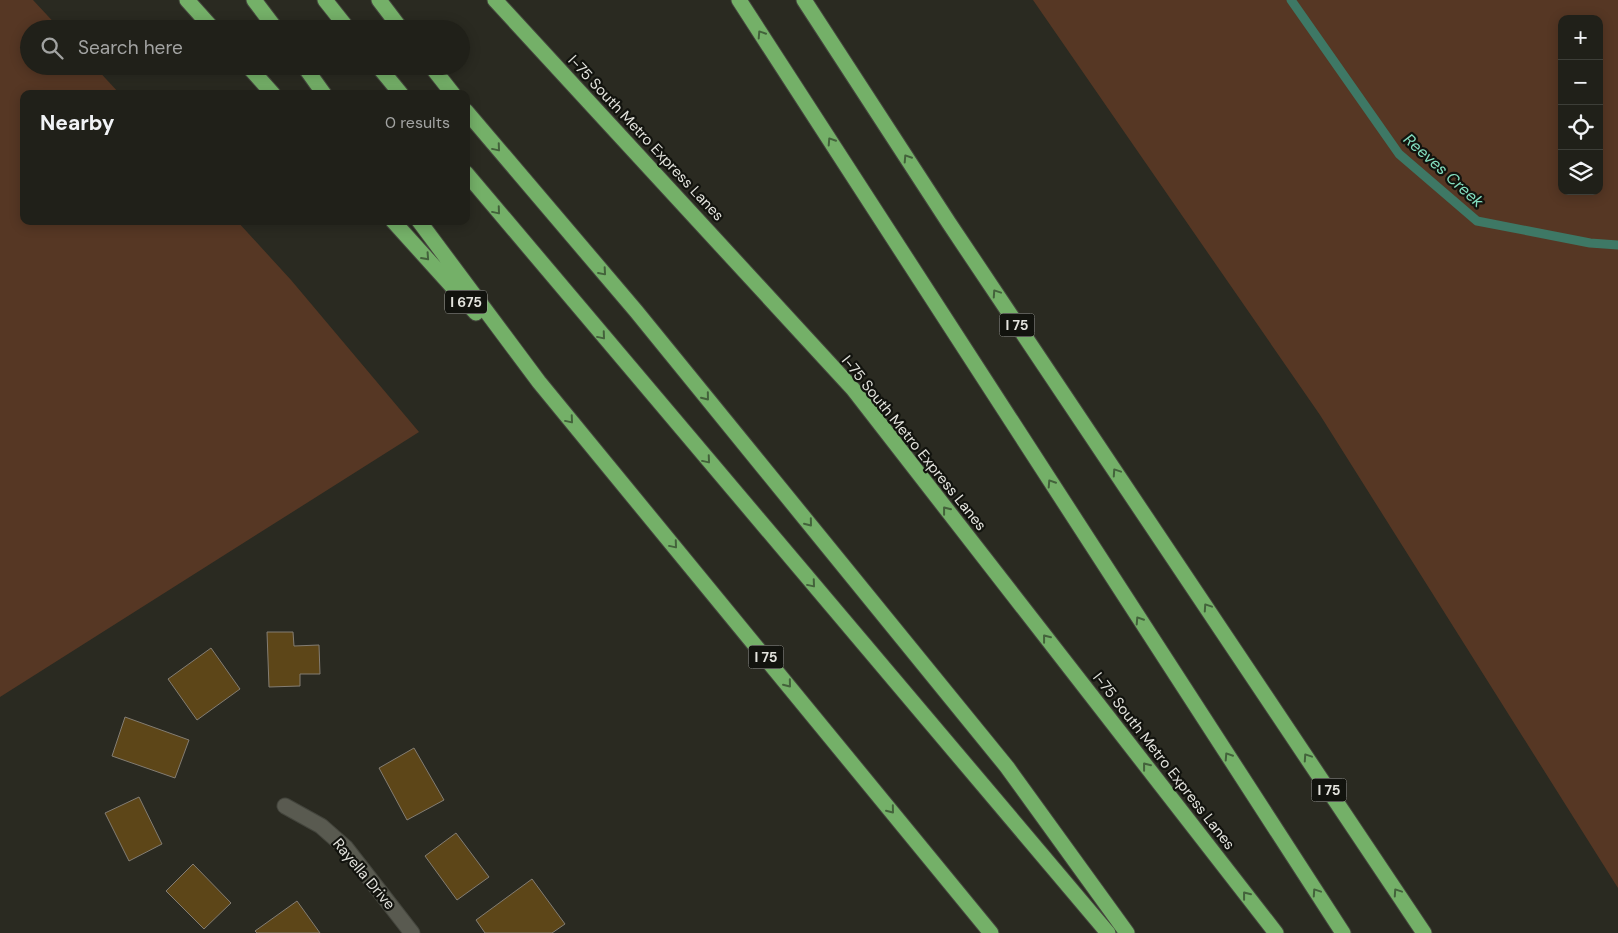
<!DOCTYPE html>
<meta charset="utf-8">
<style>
body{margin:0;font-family:"DM Sans",sans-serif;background:#2d2d26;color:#f1f3f6}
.controls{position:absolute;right:15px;top:15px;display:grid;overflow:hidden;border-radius:10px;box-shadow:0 2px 12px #0003}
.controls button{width:45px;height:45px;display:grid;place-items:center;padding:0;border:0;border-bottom:1px solid #3d3e38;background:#202019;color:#f1f3f6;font:25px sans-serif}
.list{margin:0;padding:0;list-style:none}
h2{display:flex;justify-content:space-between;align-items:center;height:65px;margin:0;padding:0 20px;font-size:21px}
h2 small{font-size:16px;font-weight:400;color:#a2a3a2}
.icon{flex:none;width:28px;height:28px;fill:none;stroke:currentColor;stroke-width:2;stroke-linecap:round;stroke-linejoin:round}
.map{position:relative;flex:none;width:1618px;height:933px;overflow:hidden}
.search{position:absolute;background:#202019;box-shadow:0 2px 12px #0003;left:20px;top:20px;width:450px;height:55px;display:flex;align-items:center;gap:12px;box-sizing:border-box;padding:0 18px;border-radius:28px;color:#a2a3a2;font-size:19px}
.panel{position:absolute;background:#202019;box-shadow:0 2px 12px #0003;left:20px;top:90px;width:450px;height:135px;border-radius:10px}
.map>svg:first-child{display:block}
.green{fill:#563724;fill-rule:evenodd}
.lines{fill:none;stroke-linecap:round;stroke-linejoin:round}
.stream{stroke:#3e7865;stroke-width:9}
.building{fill:#5d4618;stroke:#837d73}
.street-casing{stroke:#44453d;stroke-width:17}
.highway-casing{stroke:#44453d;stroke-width:17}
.street{stroke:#595a50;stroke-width:15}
.highway{stroke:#74b068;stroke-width:15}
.oneway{stroke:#43623b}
.labels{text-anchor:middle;stroke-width:4.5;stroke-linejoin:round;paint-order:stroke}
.shield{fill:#12130e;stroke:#a5a5a0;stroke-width:1}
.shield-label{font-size:14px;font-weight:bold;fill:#e4e4de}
.street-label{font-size:15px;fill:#e4e4de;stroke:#12130e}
.water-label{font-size:16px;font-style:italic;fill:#84dfc0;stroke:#12130e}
</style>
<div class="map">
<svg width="1618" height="933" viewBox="0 0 1618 933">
<rect width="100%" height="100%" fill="#2a2a21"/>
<!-- green -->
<path class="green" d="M0 0H33L60 29H29V66H94L120 94H24V221H237L291 280 419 432 0 697Z
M1033 0H1618V888L1320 415ZM1562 19H1599V191H1562Z"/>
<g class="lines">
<!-- stream -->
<path class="stream" d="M1291 0 1399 154 1477 221 1590 243 1618 245"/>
</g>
<!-- building -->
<path class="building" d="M267 632H293L294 646 319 645 320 674H300V686L269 687Z
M211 648 240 689 197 720 168 679Z
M125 717 189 740 175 778 112 756Z
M414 748 444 800 407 820 379 768Z
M139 797 162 844 129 861 105 813Z
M456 833 489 877 457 900 425 856Z
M193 864 231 903 204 929 166 891Z
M532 879 565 924 552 933H485L476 920Z
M297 901 320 933H257L255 931Z"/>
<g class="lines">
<defs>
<path id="street" d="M285 806 321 826 346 848 412 933"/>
<path id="highway" d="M187 0 213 29
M254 0 276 29
M325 0 348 29
M379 0 401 29
M495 0 853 389 1276 933
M739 0 1343 933
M804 0 949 223 1424 933
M248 66 273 94
M304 66 324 94
M378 66 401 94
M431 66 453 94
M466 111 636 311 1007 767 1127 933
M466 173 1108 933
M393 221 476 313
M419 221 539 382 991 933"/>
</defs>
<!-- street casing -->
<use href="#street" class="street-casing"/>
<!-- highway casing -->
<use href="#highway" class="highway-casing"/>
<!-- street -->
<use href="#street" class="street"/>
<!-- highway -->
<use href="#highway" class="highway"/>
</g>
<!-- one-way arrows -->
<defs><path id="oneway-chevron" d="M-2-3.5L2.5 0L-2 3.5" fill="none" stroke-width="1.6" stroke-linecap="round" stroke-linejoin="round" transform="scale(1.25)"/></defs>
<g class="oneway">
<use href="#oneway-chevron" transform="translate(761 34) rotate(-123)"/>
<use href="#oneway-chevron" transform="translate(831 141) rotate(-123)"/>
<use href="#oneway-chevron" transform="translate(497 148) rotate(50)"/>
<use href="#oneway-chevron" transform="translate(907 158) rotate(-123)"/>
<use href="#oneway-chevron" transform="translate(497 211) rotate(50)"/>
<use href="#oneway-chevron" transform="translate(426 257) rotate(48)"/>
<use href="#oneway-chevron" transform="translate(603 272) rotate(49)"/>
<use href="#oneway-chevron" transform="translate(996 293) rotate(-124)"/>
<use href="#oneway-chevron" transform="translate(602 336) rotate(50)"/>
<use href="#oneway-chevron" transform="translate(706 397) rotate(51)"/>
<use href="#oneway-chevron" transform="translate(570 420) rotate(50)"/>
<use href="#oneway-chevron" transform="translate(707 460) rotate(50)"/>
<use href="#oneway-chevron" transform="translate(1116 472) rotate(-124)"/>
<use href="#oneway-chevron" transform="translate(1051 483) rotate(-123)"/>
<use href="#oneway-chevron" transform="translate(946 510) rotate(-128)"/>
<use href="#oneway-chevron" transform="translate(809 523) rotate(51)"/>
<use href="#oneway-chevron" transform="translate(674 545) rotate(50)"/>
<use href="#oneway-chevron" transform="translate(812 584) rotate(50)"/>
<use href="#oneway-chevron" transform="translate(1207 607) rotate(-124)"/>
<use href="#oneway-chevron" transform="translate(1139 620) rotate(-123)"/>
<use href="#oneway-chevron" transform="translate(1046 638) rotate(-128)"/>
<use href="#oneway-chevron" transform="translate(788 684) rotate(51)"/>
<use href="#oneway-chevron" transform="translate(1228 756) rotate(-123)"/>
<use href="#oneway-chevron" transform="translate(1307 757) rotate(-124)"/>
<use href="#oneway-chevron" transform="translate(1146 766) rotate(-128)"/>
<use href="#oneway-chevron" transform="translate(891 810) rotate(51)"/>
<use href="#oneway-chevron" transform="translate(1316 892) rotate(-124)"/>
<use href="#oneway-chevron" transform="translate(1397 892) rotate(-124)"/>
<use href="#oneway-chevron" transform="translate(1246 895) rotate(-128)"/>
</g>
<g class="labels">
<!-- shield labels -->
<g class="shield">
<rect x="445" y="290.5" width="42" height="23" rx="4"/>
<rect x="999.5" y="313.5" width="35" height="23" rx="4"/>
<rect x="748.5" y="645.5" width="35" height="23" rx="4"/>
<rect x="1311.5" y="778.5" width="35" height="23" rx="4"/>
</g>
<g class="shield-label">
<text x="466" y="307">I 675</text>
<text x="1017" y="330">I 75</text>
<text x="766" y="662">I 75</text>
<text x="1329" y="795">I 75</text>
</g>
<!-- street labels -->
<g class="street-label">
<text transform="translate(646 138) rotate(47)" y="5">I-75 South Metro Express Lanes</text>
<text transform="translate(914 443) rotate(51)" y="5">I-75 South Metro Express Lanes</text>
<text transform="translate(1164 761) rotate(52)" y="5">I-75 South Metro Express Lanes</text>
<text transform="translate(364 874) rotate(50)" y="5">Rayella Drive</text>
</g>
<!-- water labels -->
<g class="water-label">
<text transform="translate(1444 170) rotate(42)" y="6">Reeves Creek</text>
</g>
</g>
</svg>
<div class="controls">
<button>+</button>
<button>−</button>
<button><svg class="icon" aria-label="locate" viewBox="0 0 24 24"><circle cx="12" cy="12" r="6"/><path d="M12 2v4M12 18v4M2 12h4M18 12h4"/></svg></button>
<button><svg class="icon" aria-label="layers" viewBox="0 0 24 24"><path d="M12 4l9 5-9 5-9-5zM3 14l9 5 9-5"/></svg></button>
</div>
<div class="search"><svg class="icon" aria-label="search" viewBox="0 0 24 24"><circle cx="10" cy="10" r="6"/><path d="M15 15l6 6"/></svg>Search here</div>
<section class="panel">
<h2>Nearby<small>0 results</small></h2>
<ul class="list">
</ul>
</section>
</div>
